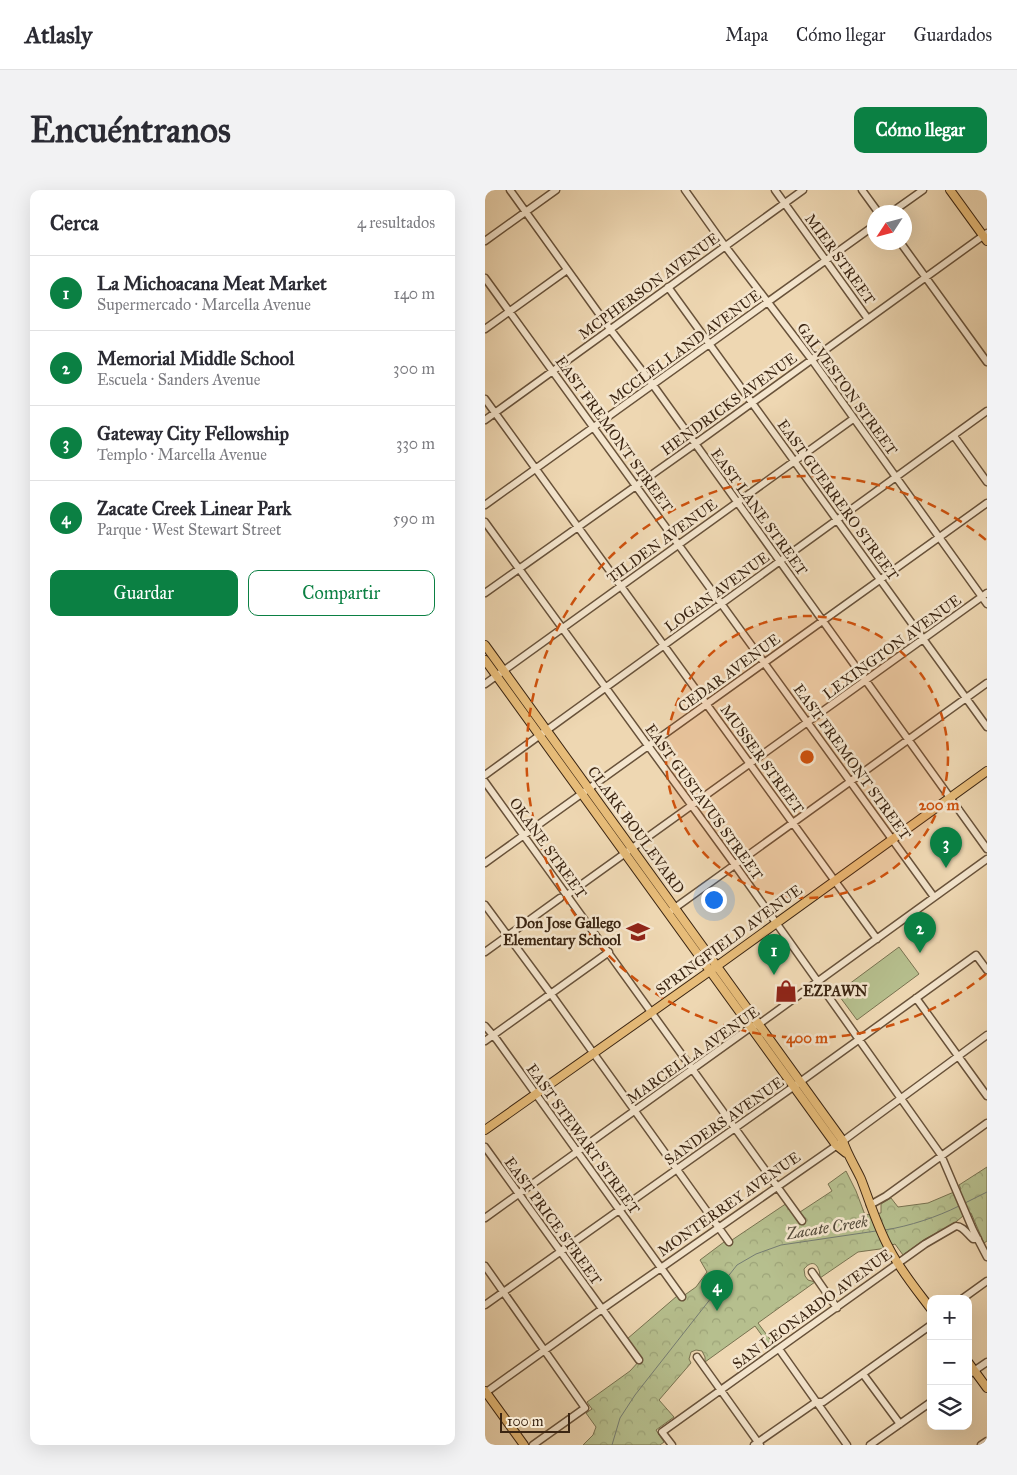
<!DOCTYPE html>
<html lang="es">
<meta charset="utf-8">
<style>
body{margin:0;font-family:"IM FELL Great Primer",serif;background:#f2f2f3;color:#2b2b33}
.controls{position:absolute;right:15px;bottom:15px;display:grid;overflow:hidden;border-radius:10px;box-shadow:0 5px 20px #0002}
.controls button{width:45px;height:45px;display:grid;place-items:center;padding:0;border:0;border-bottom:1px solid #e1e1e2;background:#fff;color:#2b2b33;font:25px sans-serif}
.compass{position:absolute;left:382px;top:15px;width:45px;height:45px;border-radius:50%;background:#fff;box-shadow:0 5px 20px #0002;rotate:234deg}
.scale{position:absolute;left:15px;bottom:12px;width:70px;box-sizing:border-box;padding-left:5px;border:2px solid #3b2512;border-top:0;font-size:14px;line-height:18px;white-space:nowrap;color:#3b2512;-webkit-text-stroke:4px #f4e5cd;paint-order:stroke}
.you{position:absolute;left:228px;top:709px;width:18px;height:18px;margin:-12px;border:4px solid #fff;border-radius:50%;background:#1a73e8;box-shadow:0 0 0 8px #1a73e833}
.badge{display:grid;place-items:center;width:32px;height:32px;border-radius:50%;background:#0b8043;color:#fff;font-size:16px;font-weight:700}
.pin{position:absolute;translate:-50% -41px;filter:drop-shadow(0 1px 2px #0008)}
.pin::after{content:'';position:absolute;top:26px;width:18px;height:15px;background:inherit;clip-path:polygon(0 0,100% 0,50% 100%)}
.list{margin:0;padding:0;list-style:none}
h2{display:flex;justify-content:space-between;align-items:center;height:65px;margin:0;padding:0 20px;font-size:21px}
h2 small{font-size:16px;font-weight:400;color:#7c7c81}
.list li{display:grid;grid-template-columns:32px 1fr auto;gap:15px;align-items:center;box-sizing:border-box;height:75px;padding:0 20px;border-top:1px solid #e1e1e2}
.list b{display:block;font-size:19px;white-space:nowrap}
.list p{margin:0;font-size:16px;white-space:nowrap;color:#7c7c81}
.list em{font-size:16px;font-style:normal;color:#7c7c81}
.actions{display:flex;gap:10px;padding:15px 20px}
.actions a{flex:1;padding:11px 0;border:1px solid #0b8043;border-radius:10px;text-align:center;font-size:18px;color:#0b8043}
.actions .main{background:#0b8043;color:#fff}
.icon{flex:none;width:28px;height:28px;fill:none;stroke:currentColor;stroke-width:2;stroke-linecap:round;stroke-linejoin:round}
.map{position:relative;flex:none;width:502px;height:1255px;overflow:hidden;border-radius:10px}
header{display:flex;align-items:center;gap:30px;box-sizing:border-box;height:70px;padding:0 25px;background:#fff;border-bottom:1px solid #e1e1e2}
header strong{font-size:24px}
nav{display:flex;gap:28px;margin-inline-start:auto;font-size:18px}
.intro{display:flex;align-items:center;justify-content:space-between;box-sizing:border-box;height:120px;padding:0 30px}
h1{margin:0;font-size:35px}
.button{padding:12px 22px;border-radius:10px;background:#0b8043;color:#fff;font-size:18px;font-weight:700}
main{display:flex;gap:30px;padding:0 30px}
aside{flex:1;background:#fff;border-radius:10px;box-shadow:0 5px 20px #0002}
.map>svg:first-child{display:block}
.grass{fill:#b6bf8e;stroke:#787250}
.park{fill:url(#park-crowns);stroke:#787250}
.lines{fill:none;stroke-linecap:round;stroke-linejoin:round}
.stream{stroke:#757d73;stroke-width:1}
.minor-casing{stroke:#68523a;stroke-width:9}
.major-casing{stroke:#3b2512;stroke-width:10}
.minor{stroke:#f4e5cd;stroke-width:6}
.major{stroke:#e7bc79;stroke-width:8}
.ring{fill:none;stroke:#ce510d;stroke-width:2.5;stroke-dasharray:9 6}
.labels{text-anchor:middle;stroke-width:5;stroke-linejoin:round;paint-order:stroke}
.street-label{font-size:15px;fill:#3b2512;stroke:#f4e5cd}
.poi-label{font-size:15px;font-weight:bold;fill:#3b2512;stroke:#f4e5cd;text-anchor:end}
.water-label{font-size:16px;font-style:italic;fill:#534a3a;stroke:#f4e5cd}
.centre{fill:#ce510d;stroke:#f4e5cd;stroke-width:2.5}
.ring-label{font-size:15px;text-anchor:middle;font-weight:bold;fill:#ce510d;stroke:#f4e5cd;stroke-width:5;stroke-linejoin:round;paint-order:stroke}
</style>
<header>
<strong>Atlasly</strong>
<nav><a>Mapa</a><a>Cómo llegar</a><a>Guardados</a></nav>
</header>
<div class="intro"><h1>Encuéntranos</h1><a class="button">Cómo llegar</a></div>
<main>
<aside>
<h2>Cerca<small>4 resultados</small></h2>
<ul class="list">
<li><span class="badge">1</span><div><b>La Michoacana Meat Market</b><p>Supermercado · Marcella Avenue</p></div><em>140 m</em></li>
<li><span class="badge">2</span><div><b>Memorial Middle School</b><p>Escuela · Sanders Avenue</p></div><em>300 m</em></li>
<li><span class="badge">3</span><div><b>Gateway City Fellowship</b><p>Templo · Marcella Avenue</p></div><em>330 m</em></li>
<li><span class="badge">4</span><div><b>Zacate Creek Linear Park</b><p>Parque · West Stewart Street</p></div><em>590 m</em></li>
</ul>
<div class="actions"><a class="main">Guardar</a><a>Compartir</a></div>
</aside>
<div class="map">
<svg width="502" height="1255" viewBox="0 0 502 1255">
<defs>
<pattern id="park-crowns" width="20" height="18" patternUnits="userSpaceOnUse" patternTransform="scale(1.25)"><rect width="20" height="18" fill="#b6bf8e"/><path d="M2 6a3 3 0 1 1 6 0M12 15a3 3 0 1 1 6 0" fill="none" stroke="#9da479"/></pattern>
</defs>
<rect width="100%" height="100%" fill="#eed7b2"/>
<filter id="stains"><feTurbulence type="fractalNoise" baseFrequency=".004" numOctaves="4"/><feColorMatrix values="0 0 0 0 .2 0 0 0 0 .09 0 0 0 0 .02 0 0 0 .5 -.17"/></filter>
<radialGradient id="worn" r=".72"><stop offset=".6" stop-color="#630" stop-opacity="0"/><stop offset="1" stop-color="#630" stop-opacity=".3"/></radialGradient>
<!-- grass -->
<path class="grass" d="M414 757 434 784 372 830 352 803Z"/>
<!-- park -->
<path class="park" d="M502 977V1051L499 1053 486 1023 478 1026 466 1036 440 1049 418 1065 410 1054 395 1059 373 1062 335 1088C335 1077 329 1067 319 1079L320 1086 323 1090 330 1092 273 1133 290 1156 286 1158 270 1136 220 1172V1167L217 1161 211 1160 206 1162 204 1169 206 1173 174 1210 189 1227 171 1240 179 1252 175 1255H98L108 1245 111 1237 101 1223 107 1219 102 1212 145 1181 156 1169 142 1149 192 1106 194 1109 211 1097 222 1082 215 1070 239 1052 247 1050 302 1013 320 1030 315 1022 347 1001 343 994 361 981 371 1001 380 1025 396 1023V1014L406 1008 413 1017 443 1013 476 999 474 995Z"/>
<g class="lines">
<!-- stream -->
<path class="stream" d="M480 1013 502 1002
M400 1040C425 1036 452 1027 474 1016
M127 1255 135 1228 150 1205 252 1075 271 1064 296 1055 391 1041"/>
<defs>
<path id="minor" d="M25 0 125 139 168 195 502 659
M200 0 240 56 327 170 502 414
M290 0 383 129
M377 0 393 22
M407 22 438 0
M0 51 71 0
M415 52 502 172
M0 88 449 707
M183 97 502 537
M0 139 82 80
M0 209 392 749
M0 230 318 0
M469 246 502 292
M0 315 390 35
M0 332 250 675 456 965 488 1040 502 1067
M0 403 210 254 502 43
M0 494 368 229
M0 585 502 221
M0 592 317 1031
M0 673 502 313
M82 705 502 403
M0 715 66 804 244 1052
M187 720 502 493
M0 762 75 708
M431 808 502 906
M0 836 12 850 197 1107
M0 851 124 762
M0 957 154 1170
M385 1015 401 1006 502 933
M0 1028 266 837 274 834 502 669
M0 1076 100 1218 48 1255
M327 1082 352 1118
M477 1109 502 1091
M0 1115 315 892 491 765 502 780
M294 1159 362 1255
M212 1167 275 1255
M378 1184 415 1234
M483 1185 502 1172
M0 1203 117 1119 358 951 502 845
M187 1255 177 1242 440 1054 471 1036C478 1036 483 1045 488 1049H493
M269 1255 331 1212H338L446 1135
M385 1255 446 1212
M496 1255 502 1251"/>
<path id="major" d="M465 0 502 51
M0 455 358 951C362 964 370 976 376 989 385 1012 392 1036 404 1058 415 1080 431 1099 446 1119
M0 470 351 955 361 963
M0 940 232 776 502 581
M483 1172 502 1198
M0 1201 39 1255"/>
</defs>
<!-- minor casing -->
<use href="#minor" class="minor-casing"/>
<!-- major casing -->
<use href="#major" class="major-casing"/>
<!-- minor -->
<use href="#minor" class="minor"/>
<!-- major -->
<use href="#major" class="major"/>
</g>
<!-- distance rings -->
<circle cx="322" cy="567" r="141" fill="#ce510d" fill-opacity=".12"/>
<g class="ring">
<circle cx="322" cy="567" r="141"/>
<path d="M501 784A281 281 0 1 1 501 350"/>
</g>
<!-- icons -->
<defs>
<symbol id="school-bare" viewBox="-9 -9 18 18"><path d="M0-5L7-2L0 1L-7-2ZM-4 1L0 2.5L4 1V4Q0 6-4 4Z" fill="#8f2418" stroke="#f4e5cd" stroke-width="2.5" paint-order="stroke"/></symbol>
<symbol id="shop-bare" viewBox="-9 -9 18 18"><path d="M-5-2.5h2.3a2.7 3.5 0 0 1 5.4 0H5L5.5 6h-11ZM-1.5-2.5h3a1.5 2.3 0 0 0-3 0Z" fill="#8f2418" stroke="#f4e5cd" stroke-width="2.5" paint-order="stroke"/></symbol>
</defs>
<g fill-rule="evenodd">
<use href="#school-bare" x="137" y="726" width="32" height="32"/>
<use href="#shop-bare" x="285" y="785" width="32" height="32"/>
</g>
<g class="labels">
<!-- street labels -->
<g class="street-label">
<text transform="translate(355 69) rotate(54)" y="5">MIER STREET</text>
<text transform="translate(164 96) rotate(-36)" y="5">MCPHERSON AVENUE</text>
<text transform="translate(200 157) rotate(-36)" y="5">MCCLELLAND AVENUE</text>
<text transform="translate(362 199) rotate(54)" y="5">GALVESTON STREET</text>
<text transform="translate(244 214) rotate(-36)" y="5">HENDRICKS AVENUE</text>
<text transform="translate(129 244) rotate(54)" y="5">EAST FREMONT STREET</text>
<text transform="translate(353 310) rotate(54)" y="5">EAST GUERRERO STREET</text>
<text transform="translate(274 322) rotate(54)" y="5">EAST LANE STREET</text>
<text transform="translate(177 351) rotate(-36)" y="5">TILDEN AVENUE</text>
<text transform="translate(232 402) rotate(-36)" y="5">LOGAN AVENUE</text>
<text transform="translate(407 457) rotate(-36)" y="5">LEXINGTON AVENUE</text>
<text transform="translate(244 483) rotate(-36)" y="5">CEDAR AVENUE</text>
<text transform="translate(277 569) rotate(54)" y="5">MUSSER STREET</text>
<text transform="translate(367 572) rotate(54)" y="5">EAST FREMONT STREET</text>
<text transform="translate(219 612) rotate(54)" y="5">EAST GUSTAVUS STREET</text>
<text transform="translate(151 640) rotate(54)" y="5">CLARK BOULEVARD</text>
<text transform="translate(63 658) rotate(54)" y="5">OKANE STREET</text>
<text transform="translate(244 750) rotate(-36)" y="5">SPRINGFIELD AVENUE</text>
<text transform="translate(208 865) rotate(-35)" y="5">MARCELLA AVENUE</text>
<text transform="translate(239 931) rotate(-35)" y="5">SANDERS AVENUE</text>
<text transform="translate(98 949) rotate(54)" y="5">EAST STEWART STREET</text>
<text transform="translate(244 1014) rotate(-35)" y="5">MONTERREY AVENUE</text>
<text transform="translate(68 1031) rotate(54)" y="5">EAST PRICE STREET</text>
<text transform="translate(327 1119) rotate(-36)" y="5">SAN LEONARDO AVENUE</text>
</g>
<!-- poi labels -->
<g class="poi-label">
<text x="136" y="738">Don Jose Gallego<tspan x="136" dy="17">Elementary School</tspan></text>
<text x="318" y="806" text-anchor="start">EZPAWN</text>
</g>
<!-- water labels -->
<g class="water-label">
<text transform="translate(342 1037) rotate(-9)" y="6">Zacate Creek</text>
</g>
</g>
<circle cx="322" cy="567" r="8" class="centre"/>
<g class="ring-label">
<text x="454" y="620">200 m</text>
<text x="322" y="853">400 m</text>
</g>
<rect width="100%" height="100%" filter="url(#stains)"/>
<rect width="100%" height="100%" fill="url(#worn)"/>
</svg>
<div class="controls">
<button>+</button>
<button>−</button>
<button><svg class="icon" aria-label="layers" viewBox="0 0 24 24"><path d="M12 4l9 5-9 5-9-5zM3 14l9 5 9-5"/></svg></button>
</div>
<svg class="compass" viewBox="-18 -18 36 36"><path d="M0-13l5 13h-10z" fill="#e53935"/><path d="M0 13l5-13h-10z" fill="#7c7c81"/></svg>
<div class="scale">100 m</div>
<div class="you"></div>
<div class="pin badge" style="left:289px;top:785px">1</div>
<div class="pin badge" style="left:435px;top:763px">2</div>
<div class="pin badge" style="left:461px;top:678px">3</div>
<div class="pin badge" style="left:232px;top:1121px">4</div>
</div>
</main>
